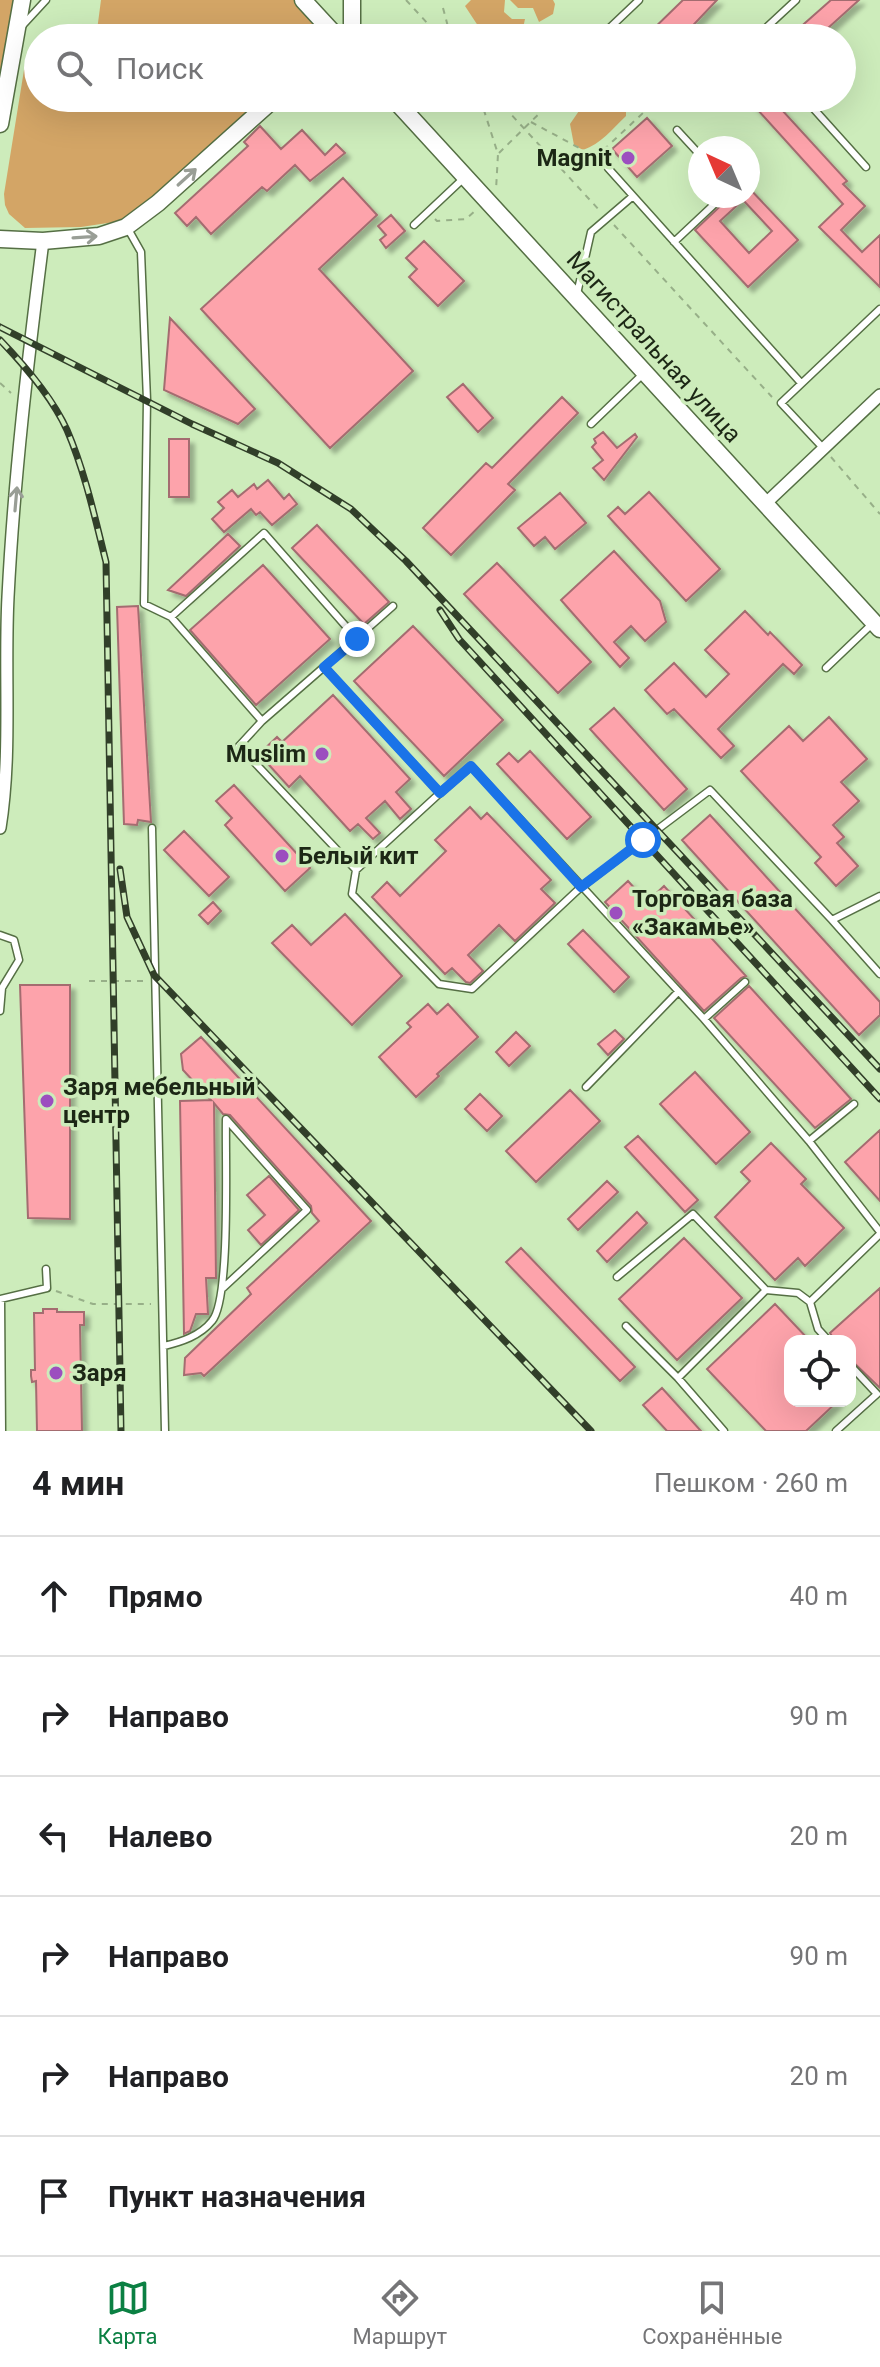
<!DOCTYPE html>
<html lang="ru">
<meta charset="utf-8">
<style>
body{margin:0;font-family:Roboto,sans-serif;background:#f6f6f6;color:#202124}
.controls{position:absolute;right:24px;bottom:24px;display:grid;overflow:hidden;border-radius:16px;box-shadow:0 8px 32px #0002}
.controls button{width:72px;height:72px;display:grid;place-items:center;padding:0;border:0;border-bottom:2px solid #e0e0e0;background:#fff;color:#202124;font:40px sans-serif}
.compass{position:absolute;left:688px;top:136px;width:72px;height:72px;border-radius:50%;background:#fff;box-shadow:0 8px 32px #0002;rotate:316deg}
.stop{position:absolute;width:24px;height:24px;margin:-18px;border:6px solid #1a73e8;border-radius:50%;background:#fff}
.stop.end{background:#1a73e8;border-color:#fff;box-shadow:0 2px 8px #0008}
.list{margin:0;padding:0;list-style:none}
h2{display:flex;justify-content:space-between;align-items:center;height:104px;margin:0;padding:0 32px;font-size:34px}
h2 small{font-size:26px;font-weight:400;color:#757577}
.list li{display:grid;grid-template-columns:52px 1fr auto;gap:24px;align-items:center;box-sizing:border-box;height:120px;padding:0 32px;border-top:2px solid #e0e0e0}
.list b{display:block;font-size:30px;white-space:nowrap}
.list em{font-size:26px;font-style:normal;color:#757577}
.icon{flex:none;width:44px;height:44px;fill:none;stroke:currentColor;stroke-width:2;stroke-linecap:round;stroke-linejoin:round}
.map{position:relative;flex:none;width:880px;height:1431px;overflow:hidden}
.search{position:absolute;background:#fff;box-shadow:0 8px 32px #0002;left:24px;right:24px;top:24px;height:88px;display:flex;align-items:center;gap:20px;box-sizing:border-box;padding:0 28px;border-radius:44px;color:#757577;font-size:30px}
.sheet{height:824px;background:#fff}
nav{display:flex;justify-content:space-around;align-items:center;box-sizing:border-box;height:112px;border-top:2px solid #e0e0e0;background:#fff;font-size:22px;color:#757577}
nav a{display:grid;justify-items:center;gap:4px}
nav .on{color:#0b8043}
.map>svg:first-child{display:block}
.green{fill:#d3a566}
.building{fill:#fda3ab;stroke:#a46c70;stroke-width:2;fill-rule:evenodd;filter:url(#shadow)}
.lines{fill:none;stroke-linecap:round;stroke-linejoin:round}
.lane-casing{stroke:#556f44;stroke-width:9}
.street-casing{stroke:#556f44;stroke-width:14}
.secondary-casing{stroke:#556f44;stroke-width:19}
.path{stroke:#97af88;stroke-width:2;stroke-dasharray:6 6;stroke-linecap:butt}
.lane{stroke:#fff;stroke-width:6}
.street{stroke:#fff;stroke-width:11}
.secondary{stroke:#fff;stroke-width:16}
.rail-casing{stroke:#313f29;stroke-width:7}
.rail{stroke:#cdecbb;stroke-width:4;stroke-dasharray:12;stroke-linecap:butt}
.oneway{stroke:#999e96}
.route{stroke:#1a73e8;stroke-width:10}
.poi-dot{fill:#9c4ebf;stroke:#cdecbb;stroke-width:3}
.labels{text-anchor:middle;stroke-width:7;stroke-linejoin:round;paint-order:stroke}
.poi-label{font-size:24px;font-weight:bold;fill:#1c2715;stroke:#cdecbb;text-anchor:start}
.street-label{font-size:24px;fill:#1c2715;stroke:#cdecbb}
</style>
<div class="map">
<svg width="880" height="1431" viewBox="0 0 880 1431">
<defs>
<filter id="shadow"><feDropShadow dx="5" dy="5" stdDeviation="2" flood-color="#0004"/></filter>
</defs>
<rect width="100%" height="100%" fill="#cdecbb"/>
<!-- green -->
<path class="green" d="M0 0H17L0 109Z
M101 0H297C306 11 320 23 319 38H96Z
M471 0H505L504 12 512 19H525L522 33 527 38H486L465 6Z
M510 0H553L555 4 553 14 539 22 533 8H518Z
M24 70H38V98H263L150 200 121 221 81 227 25 228 9 214 5 205 4 194Z
M599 98H612L626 107V116C612 129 601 144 583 150L574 145 570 124 581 108Z"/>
<!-- building -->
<path class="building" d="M683 0H717L681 38H644Z
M831 0H859L817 38H788Z
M747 98H771L847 181 843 184 865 206 841 230 862 252 880 235V287L819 227 843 204Z
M647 118 672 146 637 177 612 149Z
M260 126 281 149 302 130 325 155 336 144 345 153 310 181 295 165 267 191 262 187 211 234 196 217 187 226 175 213 248 146 244 142Z
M343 178 377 215 319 269 413 371 330 448 201 309Z
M748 187 798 240 748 287 695 230 731 196H748ZM743 200 772 231 749 253 720 221Z
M391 215 405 231 386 248 380 240 386 235 378 226Z
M424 241 464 281 438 306 409 277 417 269 406 258Z
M170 318 255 409 238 424 164 390Z
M463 384 493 418 478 432 447 397Z
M562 397 578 413 508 484 515 490 451 555 423 528 486 463 492 468Z
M603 432 617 448 635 434 637 437 604 480 593 468 603 460 592 447 596 443 594 439Z
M169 439H189V497H169Z
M268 480 284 499 289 494 297 504 272 525 260 512 256 515 251 509 224 532 212 519 224 508 218 502 232 490 238 497 254 484 257 489Z
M649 492 720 569 686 601 608 516 618 507 625 514Z
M560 493 586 523 555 549 545 537 534 546 518 528Z
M317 525 389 602 364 624 292 548Z
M228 534 240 546 186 596 168 590Z
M614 551 660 601 666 622 645 641 631 626 614 642 629 658 620 667 561 600Z
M497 563 591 662 558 693 464 594Z
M263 565 330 639 256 705 190 630Z
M138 606 151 822 138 820 137 825 124 824 117 607Z
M745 611 768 635 770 632 802 665 794 674 783 664 718 729 734 746 721 758 674 709 667 714 645 690 674 663 706 697 729 674 705 650Z
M413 626 503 720 444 776 354 681Z
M333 695 410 779 396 792 411 809 400 819 385 801 366 818 380 833 373 839 358 824 350 831 300 776 289 787 259 754 277 737 282 742Z
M614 708 687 789 664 810 590 729Z
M829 717 867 759 841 782 859 801 833 825 844 837 837 843 858 866 836 886 815 863 821 857 741 771 789 726 803 741Z
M530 751 591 817 567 839 497 764 509 753 518 762Z
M234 785 310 868 285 891 225 825 232 818 216 801Z
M470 807 481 819 487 813 551 880 541 889 555 903 515 941 499 925 468 955 483 971 470 983 466 982 452 968 445 974 372 897 387 882 400 896 446 851 435 840Z
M710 815 880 1002V1015L859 1035 682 840Z
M184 831 229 877 209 896 164 850Z
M628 881 647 902 664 886 746 976 741 978 704 1011 605 902Z
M213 902 221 911 208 924 199 915Z
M345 914 402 976 352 1025 272 943 292 925 311 945Z
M583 930 629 977 614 992 568 944Z
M20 985H70V1219L28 1218Z
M749 986 851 1099 815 1128 714 1018Z
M428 1004 437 1014 448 1004 478 1037 437 1074 439 1076 416 1097 379 1057 411 1027 407 1023Z
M615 1030 624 1039 608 1055 598 1044Z
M516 1032 530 1046 509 1066 496 1052Z
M201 1037 371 1221 204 1376 201 1373 184 1375 185 1358 251 1294 247 1288 319 1221 312 1213 311 1206 230 1115 223 1114 214 1103 216 1278H206L208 1314H196L190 1331 184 1334 180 1101 211 1100 183 1070 181 1054Z
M695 1072 750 1132 716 1164 660 1104Z
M570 1090 600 1121 536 1182 506 1151Z
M480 1094 502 1116 487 1131 465 1109Z
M880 1130V1201L845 1162Z
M638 1136 698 1200 685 1212 625 1147Z
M771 1143 806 1179 801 1184 844 1228 805 1266 798 1258 775 1280 715 1217 750 1181 741 1172Z
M269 1176 299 1210 261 1245 248 1230 265 1215 247 1195Z
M607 1181 618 1192 578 1230 568 1219Z
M637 1212 647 1223 607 1262 597 1251Z
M684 1238 742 1298 677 1360 619 1299Z
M521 1248 635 1367 620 1381 506 1262Z
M880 1288V1388L850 1359V1341H835L830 1333Z
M775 1304 810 1341H790V1401H838L806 1431H766L707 1369Z
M43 1309H57V1312H84V1325H80L82 1431H37L36 1381 32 1382 31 1376V1370H35L34 1313H43Z
M662 1388 701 1431H667L643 1405Z"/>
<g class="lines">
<defs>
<path id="lane" d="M22 26 46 0
M599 38 639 0
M755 38 796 0
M804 98 866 167
M677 130 700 155
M608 168 801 383
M414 225 465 177
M128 229 141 252 147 400 144 604 171 617 262 721 324 667 440 793 471 766 704 1019 809 1141 880 1232
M674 242 723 196
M577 294 591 232 633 196
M591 424 643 374
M824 449 781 403 880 309
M171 617 264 533 357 639
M324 667 393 606
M826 668 871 625
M262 721 239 746 356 870 440 793
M152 828 165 1431
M356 870 352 894 439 984 472 989 581 887 710 790 832 920 880 896
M832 920 880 974
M0 935 14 940 19 960 2 988 0 1011
M704 1019 745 982
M586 1087 678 992
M809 1141 854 1104
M617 1277 693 1214 766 1290
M0 1299 47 1288 46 1269
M1 1299 2 1431
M810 1302 818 1329 829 1341
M626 1326 678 1378
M164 1346C181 1342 200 1336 212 1321 231 1299 225 1155 226 1119L307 1210 223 1288
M724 1431 678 1378 766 1290 798 1293 810 1302 880 1234
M836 1431 877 1394 850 1365"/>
<path id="street" d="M765 504 880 395
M0 828C12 752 4 674 8 597 14 478 28 359 43 241"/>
<path id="secondary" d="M303 0 338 38
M352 0V38
M393 98 880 629
M0 124 22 0
M0 239 43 241 99 236 126 227 158 203 275 98"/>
</defs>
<!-- lane casing -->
<use href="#lane" class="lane-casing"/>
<!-- street casing -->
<use href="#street" class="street-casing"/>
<!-- secondary casing -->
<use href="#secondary" class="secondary-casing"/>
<!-- path -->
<path class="path" d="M406 0 441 38
M443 8 451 38
M480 98 498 154 496 190
M496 98 601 212
M617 98 651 103
M531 122 596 157 659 98
M499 153 555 98
M435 219 437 221 466 219 476 210
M614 225 772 397
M0 383 11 393
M831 457 880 514
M89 981H145
M56 1291 93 1304H151"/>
<!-- lane -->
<use href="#lane" class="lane"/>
<!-- street -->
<use href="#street" class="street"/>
<!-- secondary -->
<use href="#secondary" class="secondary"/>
<defs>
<path id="rail" d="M0 327 192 424 278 463 351 509 406 561 880 1069
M0 340C25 366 52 397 67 430 85 472 95 518 106 562L121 1431
M440 610 459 639 880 1099
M120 869 127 917 154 975 591 1431"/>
</defs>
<!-- rail casing -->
<use href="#rail" class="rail-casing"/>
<!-- rail -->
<use href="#rail" class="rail"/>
</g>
<!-- one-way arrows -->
<defs><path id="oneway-shaft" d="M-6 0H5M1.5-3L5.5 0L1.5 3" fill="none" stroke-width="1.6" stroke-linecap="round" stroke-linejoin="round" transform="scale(2)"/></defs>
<g class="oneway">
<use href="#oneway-shaft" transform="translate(187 177) rotate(-42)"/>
<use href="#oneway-shaft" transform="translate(85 237) rotate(-4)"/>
<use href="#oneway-shaft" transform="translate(16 499) rotate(-85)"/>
</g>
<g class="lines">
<!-- route -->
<path class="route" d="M357 639 324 667 440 793 471 766 581 887 643 840"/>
</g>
<!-- markers -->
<g class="poi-dot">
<circle cx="628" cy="158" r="8"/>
<circle cx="322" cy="754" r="8"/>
<circle cx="282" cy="856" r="8"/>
<circle cx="616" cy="913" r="8"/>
<circle cx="47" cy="1101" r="8"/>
<circle cx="56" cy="1373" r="8"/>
</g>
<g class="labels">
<!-- poi labels -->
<g class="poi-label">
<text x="612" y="166" text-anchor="end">Magnit</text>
<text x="306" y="762" text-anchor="end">Muslim</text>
<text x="298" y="864">Белый кит</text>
<text x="632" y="907">Торговая база<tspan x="632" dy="28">«Закамье»</tspan></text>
<text x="63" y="1095">Заря мебельный<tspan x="63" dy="28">центр</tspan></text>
<text x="72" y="1381">Заря</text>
</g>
<!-- street labels -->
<g class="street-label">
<text transform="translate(654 347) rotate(48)" y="8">Магистральная улица</text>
</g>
</g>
</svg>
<div class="controls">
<button><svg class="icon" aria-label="locate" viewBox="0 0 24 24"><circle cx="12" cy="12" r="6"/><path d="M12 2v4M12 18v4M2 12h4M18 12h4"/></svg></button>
</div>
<svg class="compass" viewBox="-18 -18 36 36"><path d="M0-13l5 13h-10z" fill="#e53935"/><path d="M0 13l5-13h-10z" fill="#757577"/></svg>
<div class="stop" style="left:643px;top:840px"></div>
<div class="stop end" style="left:357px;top:639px"></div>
<div class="search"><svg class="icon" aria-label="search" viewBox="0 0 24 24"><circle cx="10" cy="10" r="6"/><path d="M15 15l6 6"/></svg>Поиск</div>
</div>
<section class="sheet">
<h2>4 мин<small>Пешком · 260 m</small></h2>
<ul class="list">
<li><svg class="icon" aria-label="ahead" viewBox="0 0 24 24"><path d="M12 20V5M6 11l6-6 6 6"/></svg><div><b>Прямо</b></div><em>40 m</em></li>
<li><svg class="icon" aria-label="right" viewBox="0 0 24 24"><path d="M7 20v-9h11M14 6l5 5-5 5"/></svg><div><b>Направо</b></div><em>90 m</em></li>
<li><svg class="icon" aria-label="left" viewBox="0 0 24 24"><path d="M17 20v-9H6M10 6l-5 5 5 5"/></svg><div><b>Налево</b></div><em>20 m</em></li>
<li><svg class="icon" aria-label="right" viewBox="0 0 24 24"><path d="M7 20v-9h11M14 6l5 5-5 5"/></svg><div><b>Направо</b></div><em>90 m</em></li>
<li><svg class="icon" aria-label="right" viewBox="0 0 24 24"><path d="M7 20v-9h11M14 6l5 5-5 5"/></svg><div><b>Направо</b></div><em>20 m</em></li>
<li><svg class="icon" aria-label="arrive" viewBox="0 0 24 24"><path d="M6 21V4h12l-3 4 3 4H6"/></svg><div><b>Пункт назначения</b></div></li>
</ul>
</section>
<nav>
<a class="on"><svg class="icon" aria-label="map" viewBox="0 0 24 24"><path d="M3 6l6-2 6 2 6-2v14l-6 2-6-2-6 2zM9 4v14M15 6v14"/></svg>Карта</a>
<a><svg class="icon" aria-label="directions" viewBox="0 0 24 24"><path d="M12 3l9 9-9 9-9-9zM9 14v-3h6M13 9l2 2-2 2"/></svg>Маршрут</a>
<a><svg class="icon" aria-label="saved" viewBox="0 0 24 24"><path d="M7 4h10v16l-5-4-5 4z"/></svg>Сохранённые</a>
</nav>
